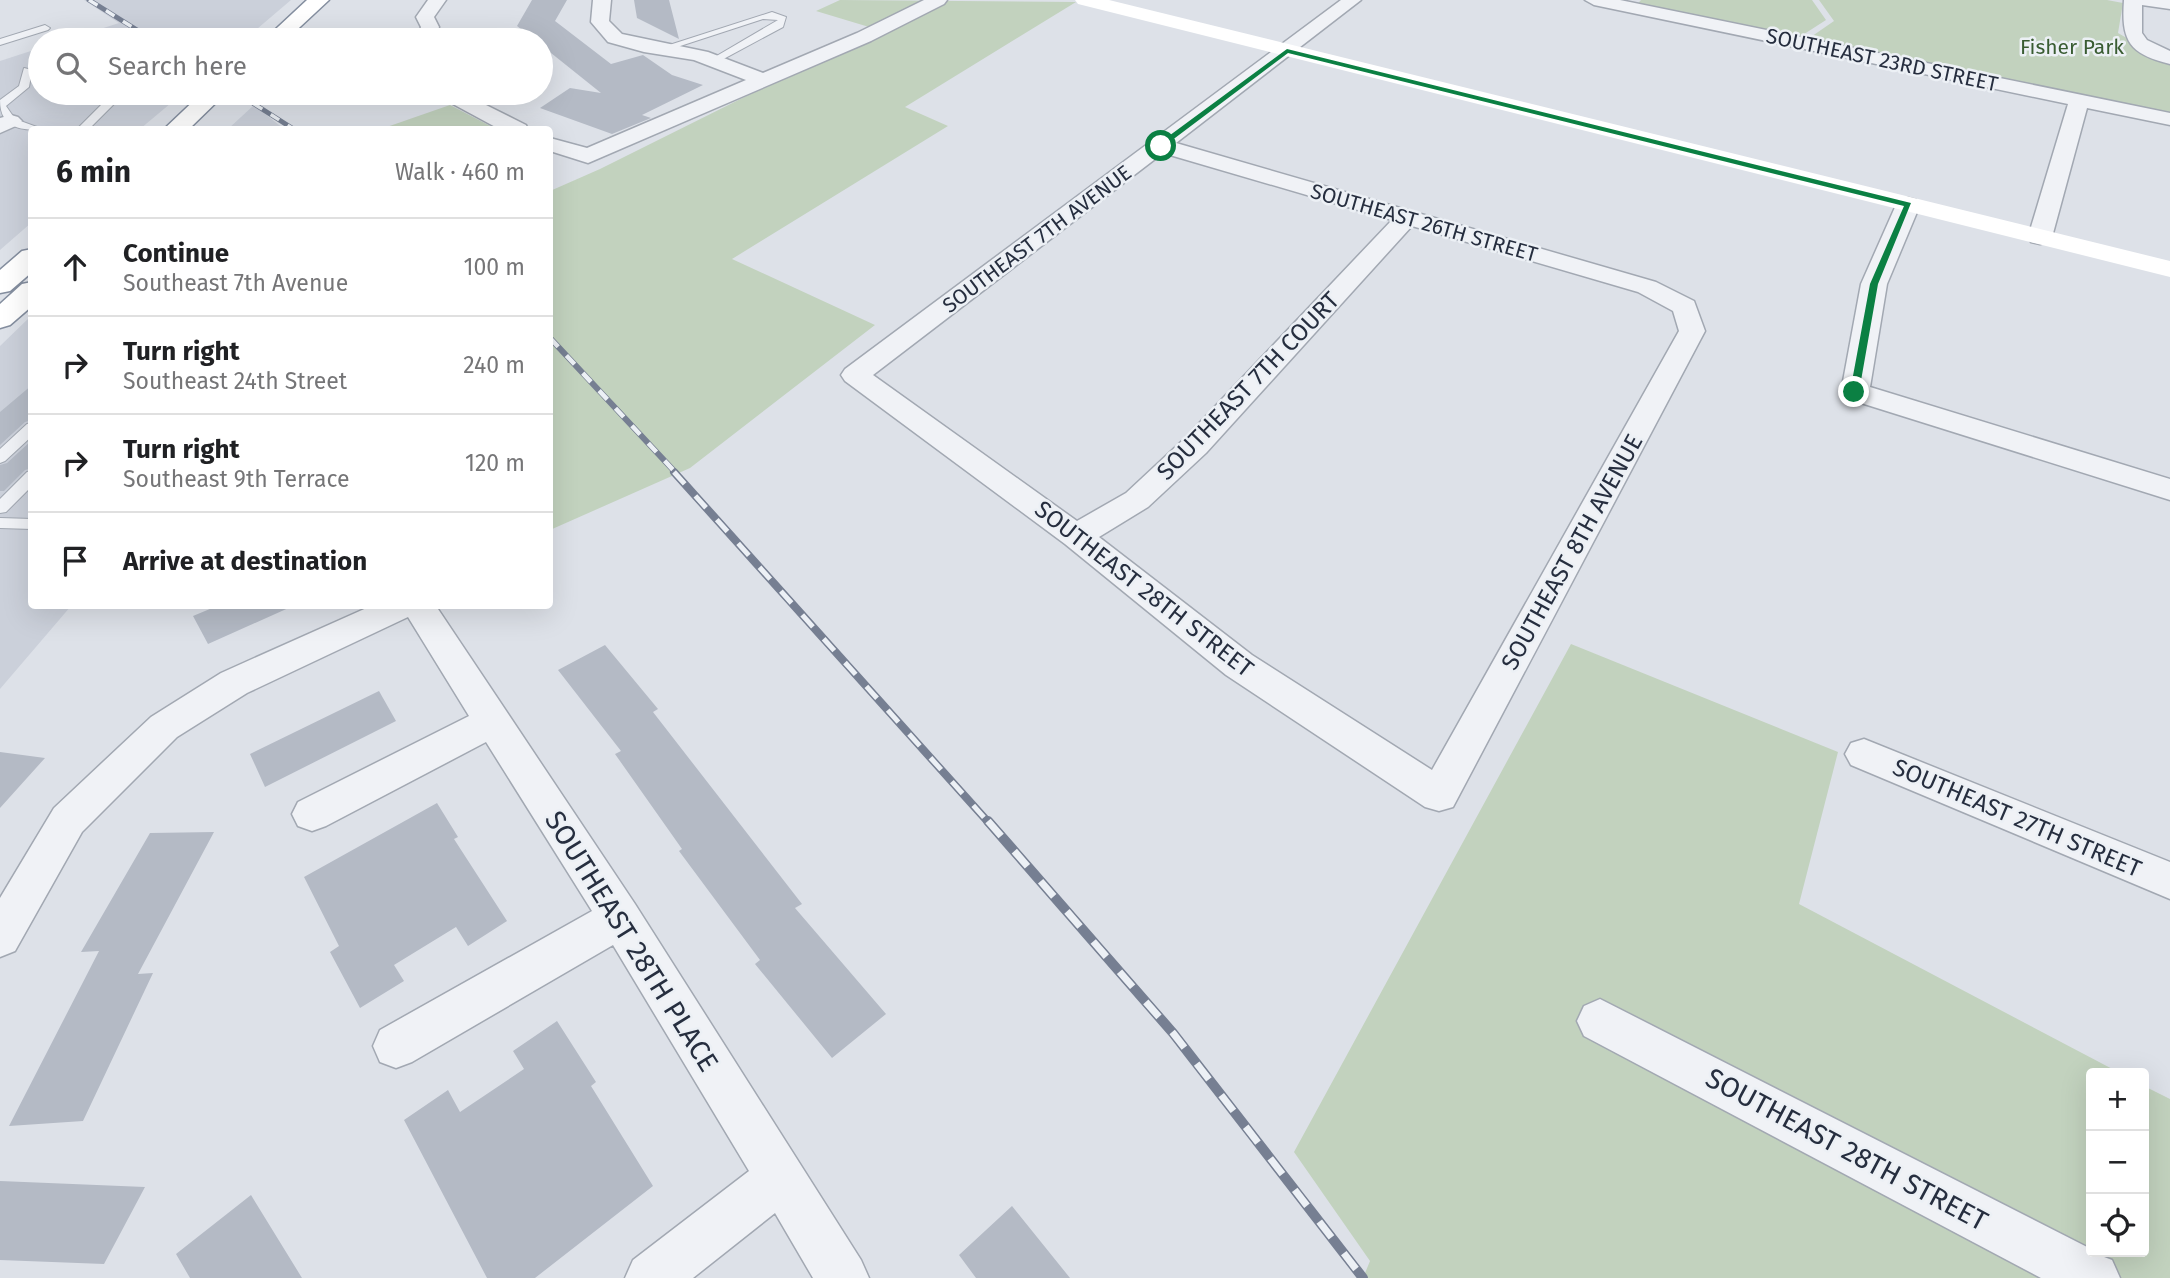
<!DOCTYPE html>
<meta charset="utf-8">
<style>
body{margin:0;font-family:"Fira Sans",sans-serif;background:#f2f2f2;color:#202124}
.controls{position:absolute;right:21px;bottom:21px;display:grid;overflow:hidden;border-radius:7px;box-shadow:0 7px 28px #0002}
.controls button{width:63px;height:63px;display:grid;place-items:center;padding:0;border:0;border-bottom:2px solid #e0e0e0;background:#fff;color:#202124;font:35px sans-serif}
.stop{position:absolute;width:21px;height:21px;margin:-16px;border:5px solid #0b8043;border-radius:50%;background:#fff}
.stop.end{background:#0b8043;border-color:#fff;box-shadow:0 2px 7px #0008}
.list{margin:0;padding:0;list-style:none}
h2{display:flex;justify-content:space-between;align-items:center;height:91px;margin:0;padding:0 28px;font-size:30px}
h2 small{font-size:23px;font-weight:400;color:#757577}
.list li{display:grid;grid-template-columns:46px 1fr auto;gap:21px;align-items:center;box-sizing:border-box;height:98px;padding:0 28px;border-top:2px solid #e0e0e0}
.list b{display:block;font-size:26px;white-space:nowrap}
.list p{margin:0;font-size:23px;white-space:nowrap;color:#757577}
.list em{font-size:23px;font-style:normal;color:#757577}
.icon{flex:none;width:38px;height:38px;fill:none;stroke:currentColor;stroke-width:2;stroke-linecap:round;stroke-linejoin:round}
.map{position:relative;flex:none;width:2170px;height:1278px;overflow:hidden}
.search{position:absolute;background:#fff;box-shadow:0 7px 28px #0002;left:28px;top:28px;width:525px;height:77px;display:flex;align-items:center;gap:18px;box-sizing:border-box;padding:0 24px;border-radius:38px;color:#757577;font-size:26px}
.panel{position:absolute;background:#fff;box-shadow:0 7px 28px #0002;left:28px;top:126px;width:525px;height:483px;border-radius:7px}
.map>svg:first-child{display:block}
.built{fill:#cbd0da}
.green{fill:#c2d2be}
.building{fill:#b4bac5}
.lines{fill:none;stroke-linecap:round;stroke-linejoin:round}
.lane-casing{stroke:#a2a8b2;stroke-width:2}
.street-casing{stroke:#a2a8b2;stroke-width:3}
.highway-casing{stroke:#848e9f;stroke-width:3}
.lane{fill:#f0f2f6;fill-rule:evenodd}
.street{fill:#f0f2f6;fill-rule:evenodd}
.secondary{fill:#fff;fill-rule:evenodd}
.highway{fill:#fff;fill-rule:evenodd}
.rail-far3-casing{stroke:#767f92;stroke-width:5}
.rail-far2-casing{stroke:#767f92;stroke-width:6}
.rail-far1-casing{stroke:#767f92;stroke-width:8}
.rail-casing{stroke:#767f92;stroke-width:10}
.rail-far3{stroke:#ecf0f5;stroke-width:3.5;stroke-dasharray:10;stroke-linecap:butt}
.rail-far2{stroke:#ecf0f5;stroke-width:4.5;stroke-dasharray:12;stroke-linecap:butt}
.rail-far1{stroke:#ecf0f5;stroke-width:5;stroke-dasharray:16;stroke-linecap:butt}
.rail{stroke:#ecf0f5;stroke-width:7;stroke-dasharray:20;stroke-linecap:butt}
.route{fill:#0b8043}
.labels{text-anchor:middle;stroke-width:5;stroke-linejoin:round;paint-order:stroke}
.far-park-label{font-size:21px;fill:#395c32;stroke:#ecf0f5}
.far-street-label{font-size:21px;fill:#262e3f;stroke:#ecf0f5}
.street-label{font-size:24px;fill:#262e3f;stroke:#ecf0f5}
.near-street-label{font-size:28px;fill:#262e3f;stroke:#ecf0f5}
</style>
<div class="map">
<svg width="2170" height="1278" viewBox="0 0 2170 1278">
<rect width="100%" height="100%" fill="#dde1e8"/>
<!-- built -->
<path class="built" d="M84 0H291L244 40H66L119 23Z
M40 48V93H183L140 129 32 130 31 223 0 250V61Z
M254 105 284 129H228Z
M31 316 32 606H71L0 689V346Z"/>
<!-- green -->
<path class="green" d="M840 0 1076 2 905 107 948 126 732 259 875 325 690 468 550 530V191L600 169 879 30 816 11Z
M1641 0H1812L1826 20 1798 38 1634 8Z
M1819 0H2107L2123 3 2118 33 2170 63V115L1805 41 1834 21Z
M450 105 496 129H381Z
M1571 644 1838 752 1799 904 2120 1073H2091V1252H2144V1086L2170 1099V1278H1363L1370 1261 1294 1152Z"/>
<!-- building -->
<path class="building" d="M532 0H567L555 21 611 64 643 55 672 75 703 85 642 115 651 118 612 134 540 108 570 88 601 93 541 45V40H535L517 26Z
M634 0H669L679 39 637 18Z
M32 385V420L25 422 0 445V412Z
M32 440V468L25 470 4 491H0V465L7 463Z
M217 606H293L208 644 193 616Z
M605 645 658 709 653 712 802 904 795 908 886 1014 832 1058 755 964 760 960 679 851 682 849 615 754 621 751 558 670Z
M379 691 396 721 265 787 250 754Z
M0 752 45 758 0 808Z
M437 803 458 837 454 839 507 921 468 946 456 927 394 965 404 981 360 1008 330 952 339 946 304 877Z
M214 832 138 974 153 973 83 1121 9 1126 99 951 81 952 150 833Z
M557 1021 596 1082 591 1086 653 1186 535 1278H487L404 1120 448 1090 460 1112 524 1069 513 1051Z
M0 1181 145 1187 104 1264 0 1260Z
M251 1195 302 1278H190L176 1254Z
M1012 1206 1070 1278H976L959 1255Z"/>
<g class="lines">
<defs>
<path id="lane" d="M772 12 786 17 783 27 716 63 708 61 778 20 763 19 668 50 660 48Z
M45 25 50 28 48 30 0 45V39Z
M24 68 32 70 29 87 6 106 15 119 45 130C23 130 0 130 0 100L19 86Z
M118 93H130L117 101 88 130H76L109 97Z
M32 423V436L5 461 0 463V449L27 424Z
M32 471V486L6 512 0 513V499L27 472Z
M0 518 32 519V529L0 528Z"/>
<path id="street" d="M428 0H446L434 17 439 27 435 40H417L421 27 416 17Z
M593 0H611L609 21 622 34 708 52 763 73 857 33 924 0H947L944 4 871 41 588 163 550 151V138L587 148 746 80 694 60 644 52 608 42 591 22Z
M1341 0H1361L1176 143 1656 282 1694 301 1705 331 1453 807 1439 811 1425 807 1226 675 1065 544 845 381 841 375 845 369ZM1163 153 1392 220 1184 439 1126 493 1077 521 873 375ZM1412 226 1638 292 1673 311 1679 331 1432 770 1252 655 1099 537 1148 507 1206 453Z
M1585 0H1620L2170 113V125L2087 108 2052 237 2049 242 2040 244 2031 242 2028 237 2068 104 1594 5Z
M2124 0H2170V9L2142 5V33L2147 40 2170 51V64C2129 54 2121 41 2124 0Z
M437 93H462L526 125 528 130H501L440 97Z
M11 115 18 117 22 121 18 125 0 133V118Z
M1908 198 1916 200 1920 205 1887 284 1870 387 2170 479V500L1845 398 1841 392 1861 284 1896 205 1900 200Z
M371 606H436L635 904 861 1260 869 1278H813L775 1213 693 1278H625L633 1260 749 1171 613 945 412 1062 396 1068 380 1062 373 1046 380 1030 592 911 486 742 326 826 312 831 298 826 292 814 298 802 469 716 408 617 247 693 177 737 82 832 15 951 0 957V898L54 808 151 717 221 673Z
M1864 739 2170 862V899L1851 765 1845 754 1851 743Z
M1600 999 2091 1249V1252L2112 1260 2120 1278H2041L1584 1036 1577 1021 1584 1006Z"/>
<path id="highway" d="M307 0H329L286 40H264Z
M202 93H226L188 130H163Z
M32 249V272L10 291 0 293V270L22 251Z
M32 282V306L10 325 0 328V304L22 284Z"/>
</defs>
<!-- lane casing -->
<use href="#lane" class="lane-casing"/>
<!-- street casing -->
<use href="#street" class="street-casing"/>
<!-- highway casing -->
<use href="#highway" class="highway-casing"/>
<!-- lane -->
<use href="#lane" class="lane"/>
<!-- street -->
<use href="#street" class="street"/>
<!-- secondary -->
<path class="secondary" d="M1075 0H1109L2170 261V277L1078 4Z"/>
<!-- highway -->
<use href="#highway" class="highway"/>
<defs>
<path id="rail-far3" d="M89 0 153 40
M237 93 295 130"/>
<path id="rail-far2" d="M550 338 676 473"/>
<path id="rail-far1" d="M674 472 989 823"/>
<path id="rail" d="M988 821 1173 1033 1363 1278"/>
</defs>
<!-- rail-far3 casing -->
<use href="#rail-far3" class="rail-far3-casing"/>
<!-- rail-far2 casing -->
<use href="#rail-far2" class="rail-far2-casing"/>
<!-- rail-far1 casing -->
<use href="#rail-far1" class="rail-far1-casing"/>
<!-- rail casing -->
<use href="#rail" class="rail-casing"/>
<!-- rail-far3 -->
<use href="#rail-far3" class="rail-far3"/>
<!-- rail-far2 -->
<use href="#rail-far2" class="rail-far2"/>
<!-- rail-far1 -->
<use href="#rail-far1" class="rail-far1"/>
<!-- rail -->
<use href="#rail" class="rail"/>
</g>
<!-- route -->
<path class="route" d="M1287 49 1911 203 1878 284 1859 392 1854 394 1850 392 1870 284 1904 206 1288 53 1163 147H1158V144Z"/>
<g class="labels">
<!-- far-park labels -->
<g class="far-park-label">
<text x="2072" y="54">Fisher Park</text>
</g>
<!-- far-street labels -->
<g class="far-street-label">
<text transform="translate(1882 60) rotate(12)" y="7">SOUTHEAST 23RD STREET</text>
<text transform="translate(1424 223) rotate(16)" y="7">SOUTHEAST 26TH STREET</text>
<text transform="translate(1037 239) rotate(-37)" y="7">SOUTHEAST 7TH AVENUE</text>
</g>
<!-- street labels -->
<g class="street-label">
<text transform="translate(1248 386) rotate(-46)" y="8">SOUTHEAST 7TH COURT</text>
<text transform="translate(1572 552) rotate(-61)" y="8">SOUTHEAST 8TH AVENUE</text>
<text transform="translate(1144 589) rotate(38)" y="8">SOUTHEAST 28TH STREET</text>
<text transform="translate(2017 818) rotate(23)" y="8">SOUTHEAST 27TH STREET</text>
</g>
<!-- near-street labels -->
<g class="near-street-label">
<text transform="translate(632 941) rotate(58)" y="10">SOUTHEAST 28TH PLACE</text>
<text transform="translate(1847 1149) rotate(28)" y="10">SOUTHEAST 28TH STREET</text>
</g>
</g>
</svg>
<div class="controls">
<button>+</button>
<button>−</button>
<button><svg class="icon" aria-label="locate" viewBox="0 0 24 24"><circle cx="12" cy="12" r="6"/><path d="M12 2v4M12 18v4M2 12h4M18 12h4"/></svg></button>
</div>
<div class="stop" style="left:1161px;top:146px"></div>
<div class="stop end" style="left:1854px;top:392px"></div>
<div class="search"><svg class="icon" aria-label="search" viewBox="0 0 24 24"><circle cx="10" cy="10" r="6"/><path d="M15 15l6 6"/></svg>Search here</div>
<section class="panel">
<h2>6 min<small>Walk · 460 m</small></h2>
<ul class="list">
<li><svg class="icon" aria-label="ahead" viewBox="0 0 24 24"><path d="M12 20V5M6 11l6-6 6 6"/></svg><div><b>Continue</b><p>Southeast 7th Avenue</p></div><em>100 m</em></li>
<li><svg class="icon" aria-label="right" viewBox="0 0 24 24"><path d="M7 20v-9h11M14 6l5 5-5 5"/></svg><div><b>Turn right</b><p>Southeast 24th Street</p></div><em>240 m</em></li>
<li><svg class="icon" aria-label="right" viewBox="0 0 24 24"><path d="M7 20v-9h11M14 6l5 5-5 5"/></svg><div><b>Turn right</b><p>Southeast 9th Terrace</p></div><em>120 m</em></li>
<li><svg class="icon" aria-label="arrive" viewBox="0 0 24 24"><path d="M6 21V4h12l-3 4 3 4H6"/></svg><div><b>Arrive at destination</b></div></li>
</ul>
</section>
</div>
